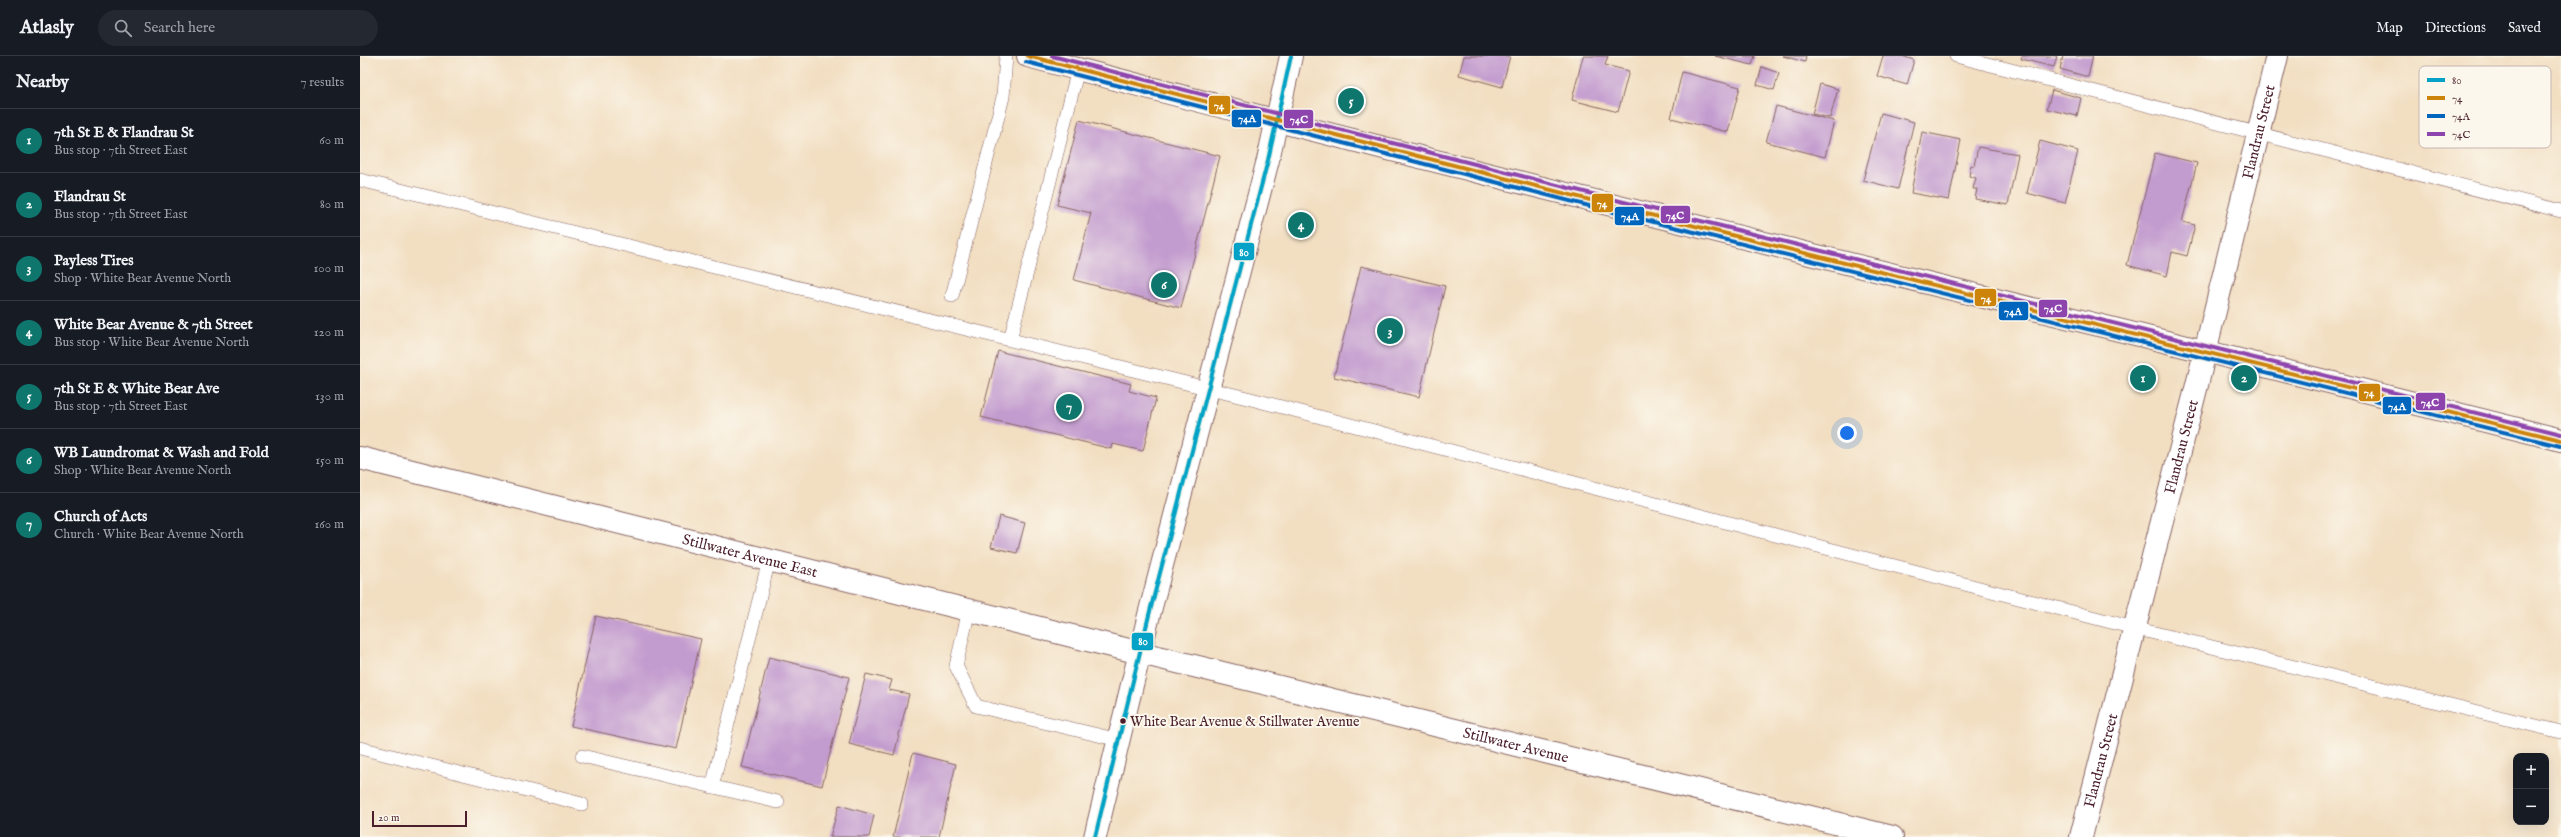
<!DOCTYPE html>
<meta charset="utf-8">
<style>
body{margin:0;font-family:"IM FELL English",serif;background:#242831;color:#f1f3f6}
.controls{position:absolute;right:12px;bottom:12px;display:grid;overflow:hidden;border-radius:8px;box-shadow:0 4px 16px #0002}
.controls button{width:36px;height:36px;display:grid;place-items:center;padding:0;border:0;border-bottom:1px solid #363941;background:#171b24;color:#f1f3f6;font:20px sans-serif}
.scale{position:absolute;left:12px;bottom:10px;width:95px;box-sizing:border-box;padding-left:4px;border:2px solid #4a1f2b;border-top:0;font-size:11px;line-height:14px;white-space:nowrap;color:#4a1f2b;-webkit-text-stroke:3px #fbf7ec;paint-order:stroke}
.you{position:absolute;left:1487px;top:377px;width:14px;height:14px;margin:-10px;border:3px solid #fff;border-radius:50%;background:#1a73e8;box-shadow:0 0 0 6px #1a73e833}
.badge{display:grid;place-items:center;width:26px;height:26px;border-radius:50%;background:#0f766e;color:#fff;font-size:13px;font-weight:700}
.pin{position:absolute;translate:-50% -50%;border:2px solid #fff;box-shadow:0 1px 4px #0006}
.list{margin:0;padding:0;list-style:none}
h2{display:flex;justify-content:space-between;align-items:center;height:52px;margin:0;padding:0 16px;font-size:17px}
h2 small{font-size:13px;font-weight:400;color:#9ea1a6}
.list li{display:grid;grid-template-columns:26px 1fr auto;gap:12px;align-items:center;box-sizing:border-box;height:64px;padding:0 16px;border-top:1px solid #363941}
.list b{display:block;font-size:15px;white-space:nowrap}
.list p{margin:0;font-size:13px;white-space:nowrap;color:#9ea1a6}
.list em{font-size:13px;font-style:normal;color:#9ea1a6}
.icon{flex:none;width:22px;height:22px;fill:none;stroke:currentColor;stroke-width:2;stroke-linecap:round;stroke-linejoin:round}
.map{position:relative;flex:none;width:2201px;height:781px;overflow:hidden}
header{display:flex;align-items:center;gap:24px;box-sizing:border-box;height:56px;padding:0 20px;background:#171b24;border-bottom:1px solid #363941}
header strong{font-size:19px}
nav{display:flex;gap:22px;margin-inline-start:auto;font-size:14px}
.search{width:280px;height:36px;background:#242831;display:flex;align-items:center;gap:10px;box-sizing:border-box;padding:0 14px;border-radius:22px;color:#9ea1a6;font-size:15px}
main{display:flex}
aside{flex:1;background:#171b24}
.map>svg:first-child{display:block}
.building{fill:#c39ccf}
.lines{fill:none;stroke-linecap:round;stroke-linejoin:round}
.service-casing{stroke:#856260;stroke-width:14}
.minor-casing{stroke:#856260;stroke-width:24}
.tertiary-casing{stroke:#856260;stroke-width:24}
.secondary-casing{stroke:#856260;stroke-width:24}
.service{stroke:#fff;stroke-width:13}
.minor{stroke:#fff;stroke-width:22}
.tertiary{stroke:#fff;stroke-width:22}
.secondary{stroke:#fff;stroke-width:22}
.bus-1-casing{stroke:#fbf7ec;stroke-width:7}
.bus-2-casing{stroke:#fbf7ec;stroke-width:7}
.bus-3-casing{stroke:#fbf7ec;stroke-width:7}
.bus-4-casing{stroke:#fbf7ec;stroke-width:7}
.bus-1{stroke:#04a2c6;stroke-width:4}
.bus-2{stroke:#cc840b;stroke-width:4}
.bus-3{stroke:#0065bd;stroke-width:4}
.bus-4{stroke:#8e44ad;stroke-width:4}
.bus-dot{fill:#4a1f2b;stroke:#fbf7ec;stroke-width:1.5}
.labels{text-anchor:middle;stroke-width:4;stroke-linejoin:round;paint-order:stroke}
.bus-label{font-size:14px;fill:#4a1f2b;stroke:#fbf7ec;text-anchor:start}
.street-label{font-size:15px;fill:#4a1f2b;stroke:#fbf7ec}
.key{fill:#fbf7ec;stroke:#c6b6b2;stroke-width:1}
.key-label{font-size:11px;fill:#4a1f2b}
.line-badge{stroke:#fbf7ec;stroke-width:1.5}
.badge-label{font-size:11px;text-anchor:middle;font-weight:bold;fill:#fff}
</style>
<header>
<strong>Atlasly</strong>
<div class="search"><svg class="icon" aria-label="search" viewBox="0 0 24 24"><circle cx="10" cy="10" r="6"/><path d="M15 15l6 6"/></svg>Search here</div>
<nav><a>Map</a><a>Directions</a><a>Saved</a></nav>
</header>
<main>
<aside>
<h2>Nearby<small>7 results</small></h2>
<ul class="list">
<li><span class="badge">1</span><div><b>7th St E &amp; Flandrau St</b><p>Bus stop · 7th Street East</p></div><em>60 m</em></li>
<li><span class="badge">2</span><div><b>Flandrau St</b><p>Bus stop · 7th Street East</p></div><em>80 m</em></li>
<li><span class="badge">3</span><div><b>Payless Tires</b><p>Shop · White Bear Avenue North</p></div><em>100 m</em></li>
<li><span class="badge">4</span><div><b>White Bear Avenue &amp; 7th Street</b><p>Bus stop · White Bear Avenue North</p></div><em>120 m</em></li>
<li><span class="badge">5</span><div><b>7th St E &amp; White Bear Ave</b><p>Bus stop · 7th Street East</p></div><em>130 m</em></li>
<li><span class="badge">6</span><div><b>WB Laundromat &amp; Wash and Fold</b><p>Shop · White Bear Avenue North</p></div><em>150 m</em></li>
<li><span class="badge">7</span><div><b>Church of Acts</b><p>Church · White Bear Avenue North</p></div><em>160 m</em></li>
</ul>
</aside>
<div class="map">
<svg width="2201" height="781" viewBox="0 0 2201 781">
<rect width="100%" height="100%" fill="#fbf7ec"/>
<filter id="ink" filterUnits="userSpaceOnUse"><feTurbulence type="fractalNoise" baseFrequency=".025" numOctaves="2"/><feDisplacementMap in="SourceGraphic" scale="8" xChannelSelector="R" yChannelSelector="G"/><feConvolveMatrix kernelMatrix="1 2 1 2 8 2 1 2 1" color-interpolation-filters="sRGB"/></filter>
<filter id="wash" filterUnits="userSpaceOnUse"><feTurbulence type="fractalNoise" baseFrequency=".012" numOctaves="4" result="noise"/><feDisplacementMap in="SourceGraphic" scale="16" xChannelSelector="R" yChannelSelector="G"/><feGaussianBlur stdDeviation="0.9" result="paint"/><feColorMatrix in="noise" values="0 0 0 0 0 0 0 0 0 0 0 0 0 0 0 0 0 1.4 0 .05"/><feComposite in="paint" operator="in"/></filter>
<g filter="url(#wash)">
<rect width="100%" height="100%" fill="#f2dec1"/>
<g id="blocks">
<!-- building -->
<path class="building" d="M1104 0H1150L1142 31 1099 19Z
M1223 0H1248L1245 9 1269 15 1258 56 1212 44Z
M1355 0H1395L1392 9Z
M1423 0H1446L1445 6Z
M1523 0H1542L1554 4 1547 29 1517 20Z
M1662 0H1697L1694 11 1661 3Z
M1703 0H1733L1728 21 1700 13Z
M1402 11 1419 17 1414 34 1397 29Z
M1322 16 1380 31 1368 76 1311 62Z
M1460 28 1478 33 1470 62 1452 58Z
M1692 34 1721 42 1717 60 1687 53Z
M1416 50 1474 65 1465 101 1406 86Z
M1521 57 1554 66 1538 133 1503 124Z
M719 64 860 100 821 252 714 224 731 157 697 149Z
M1562 76 1601 84 1589 144 1551 137Z
M1680 85 1718 95 1705 147 1667 137Z
M1618 91 1658 98 1648 149 1615 143 1617 133H1613L1616 122 1609 120 1611 109 1614 110Z
M1795 97 1837 107 1822 166 1835 169 1827 200 1812 196 1807 220 1767 209Z
M1001 210 1085 230 1059 341 974 321Z
M638 295 771 328 769 335 796 342 783 395 753 388 752 393 621 361Z
M639 460 665 467 657 497 631 491Z
M236 560 341 583 316 693 211 670Z
M409 601 489 621 462 730 382 711Z
M506 618 532 624 529 634 549 638 534 699 489 688Z
M553 697 596 708 579 781H533Z
M479 749 514 759 509 781H470Z"/>
</g>
</g>
<g filter="url(#ink)">
<use href="#blocks" fill-opacity="0" stroke="#856260" stroke-width="1"/>
<g class="lines">
<defs>
<path id="service" d="M1596 0 2201 155
M0 124 891 343 1774 572 2201 676
M592 240 643 41 646 0
M650 284 718 13
M609 554 596 610 616 650 759 684
M0 692 222 748
M222 700 418 746
M352 731 409 504"/>
<g id="minor">
<path id="s1" d="M0 402 740 587 1532 781"/>
<path id="s2" d="M1721 781 1837 329 1917 0"/>
</g>
<path id="tertiary" d="M668 0C1178 135 1690 255 2201 384"/>
<path id="secondary" d="M735 781 789 559 908 104 931 0"/>
</defs>
<!-- service casing -->
<use href="#service" class="service-casing"/>
<!-- minor casing -->
<use href="#minor" class="minor-casing"/>
<!-- tertiary casing -->
<use href="#tertiary" class="tertiary-casing"/>
<!-- secondary casing -->
<use href="#secondary" class="secondary-casing"/>
<!-- service -->
<use href="#service" class="service"/>
<!-- minor -->
<use href="#minor" class="minor"/>
<!-- tertiary -->
<use href="#tertiary" class="tertiary"/>
<!-- secondary -->
<use href="#secondary" class="secondary"/>
<defs>
<path id="bus-1" d="M735 781 789 559 908 104 931 0"/>
<path id="bus-2" d="M668 0 1242 147 2201 384"/>
<path id="bus-3" d="M666 6 1241 153 2200 390"/>
<path id="bus-4" d="M692 0 1244 141 2201 378"/>
</defs>
<!-- bus-1 casing -->
<use href="#bus-1" class="bus-1-casing"/>
<!-- bus-2 casing -->
<use href="#bus-2" class="bus-2-casing"/>
<!-- bus-3 casing -->
<use href="#bus-3" class="bus-3-casing"/>
<!-- bus-4 casing -->
<use href="#bus-4" class="bus-4-casing"/>
<!-- bus-1 -->
<use href="#bus-1" class="bus-1"/>
<!-- bus-2 -->
<use href="#bus-2" class="bus-2"/>
<!-- bus-3 -->
<use href="#bus-3" class="bus-3"/>
<!-- bus-4 -->
<use href="#bus-4" class="bus-4"/>
</g>
</g>
<!-- markers -->
<circle class="bus-dot" cx="763" cy="665" r="3.5"/>
<g class="labels">
<!-- bus labels -->
<g class="bus-label">
<text x="770" y="670">White Bear Avenue &amp; Stillwater Avenue</text>
</g>
<!-- street labels -->
<g class="street-label">
<text dy="5" stroke="none"><textPath href="#s2" startOffset="727">Flandrau Street</textPath></text>
<text dy="5" stroke="none"><textPath href="#s2" startOffset="403">Flandrau Street</textPath></text>
<text dy="5" stroke="none"><textPath href="#s1" startOffset="402">Stillwater Avenue East</textPath></text>
<text dy="5" stroke="none"><textPath href="#s1" startOffset="1191">Stillwater Avenue</textPath></text>
<text dy="5" stroke="none"><textPath href="#s2" startOffset="79">Flandrau Street</textPath></text>
</g>
</g>
<!-- legend -->
<rect x="2059" y="10" width="132" height="82" rx="6" class="key"/>
<rect x="2067" y="22" width="18" height="4" fill="#04a2c6"/>
<rect x="2067" y="40" width="18" height="4" fill="#cc840b"/>
<rect x="2067" y="58" width="18" height="4" fill="#0065bd"/>
<rect x="2067" y="76" width="18" height="4" fill="#8e44ad"/>
<g class="key-label">
<text x="2092" y="28">80</text>
<text x="2092" y="46">74</text>
<text x="2092" y="64">74A</text>
<text x="2092" y="82">74C</text>
</g>
<g class="line-badge">
<rect x="848" y="39" width="23" height="20" rx="4" fill="#cc840b"/>
<rect x="871" y="53" width="31" height="19" rx="4" fill="#0065bd"/>
<rect x="923" y="53" width="31" height="20" rx="4" fill="#8e44ad"/>
<rect x="1231" y="137" width="23" height="20" rx="4" fill="#cc840b"/>
<rect x="1300" y="149" width="31" height="19" rx="4" fill="#8e44ad"/>
<rect x="1254" y="150" width="31" height="20" rx="4" fill="#0065bd"/>
<rect x="873" y="186" width="22" height="19" rx="4" fill="#04a2c6"/>
<rect x="1614" y="232" width="23" height="19" rx="4" fill="#cc840b"/>
<rect x="1678" y="243" width="30" height="19" rx="4" fill="#8e44ad"/>
<rect x="1638" y="245" width="31" height="20" rx="4" fill="#0065bd"/>
<rect x="1998" y="327" width="23" height="19" rx="4" fill="#cc840b"/>
<rect x="2055" y="336" width="31" height="19" rx="4" fill="#8e44ad"/>
<rect x="2022" y="340" width="30" height="19" rx="4" fill="#0065bd"/>
<rect x="771" y="576" width="23" height="19" rx="4" fill="#04a2c6"/>
</g>
<g class="badge-label">
<text x="859" y="53">74</text>
<text x="887" y="66">74A</text>
<text x="939" y="67">74C</text>
<text x="1242" y="151">74</text>
<text x="1315" y="163">74C</text>
<text x="1270" y="164">74A</text>
<text x="884" y="200">80</text>
<text x="1626" y="246">74</text>
<text x="1693" y="256">74C</text>
<text x="1653" y="259">74A</text>
<text x="2009" y="340">74</text>
<text x="2070" y="350">74C</text>
<text x="2037" y="354">74A</text>
<text x="783" y="589">80</text>
</g>
</svg>
<div class="controls">
<button>+</button>
<button>−</button>
</div>
<div class="scale">20 m</div>
<div class="you"></div>
<div class="pin badge" style="left:1783px;top:322px">1</div>
<div class="pin badge" style="left:1884px;top:322px">2</div>
<div class="pin badge" style="left:1030px;top:275px">3</div>
<div class="pin badge" style="left:941px;top:169px">4</div>
<div class="pin badge" style="left:991px;top:45px">5</div>
<div class="pin badge" style="left:804px;top:229px">6</div>
<div class="pin badge" style="left:709px;top:351px">7</div>
</div>
</main>
